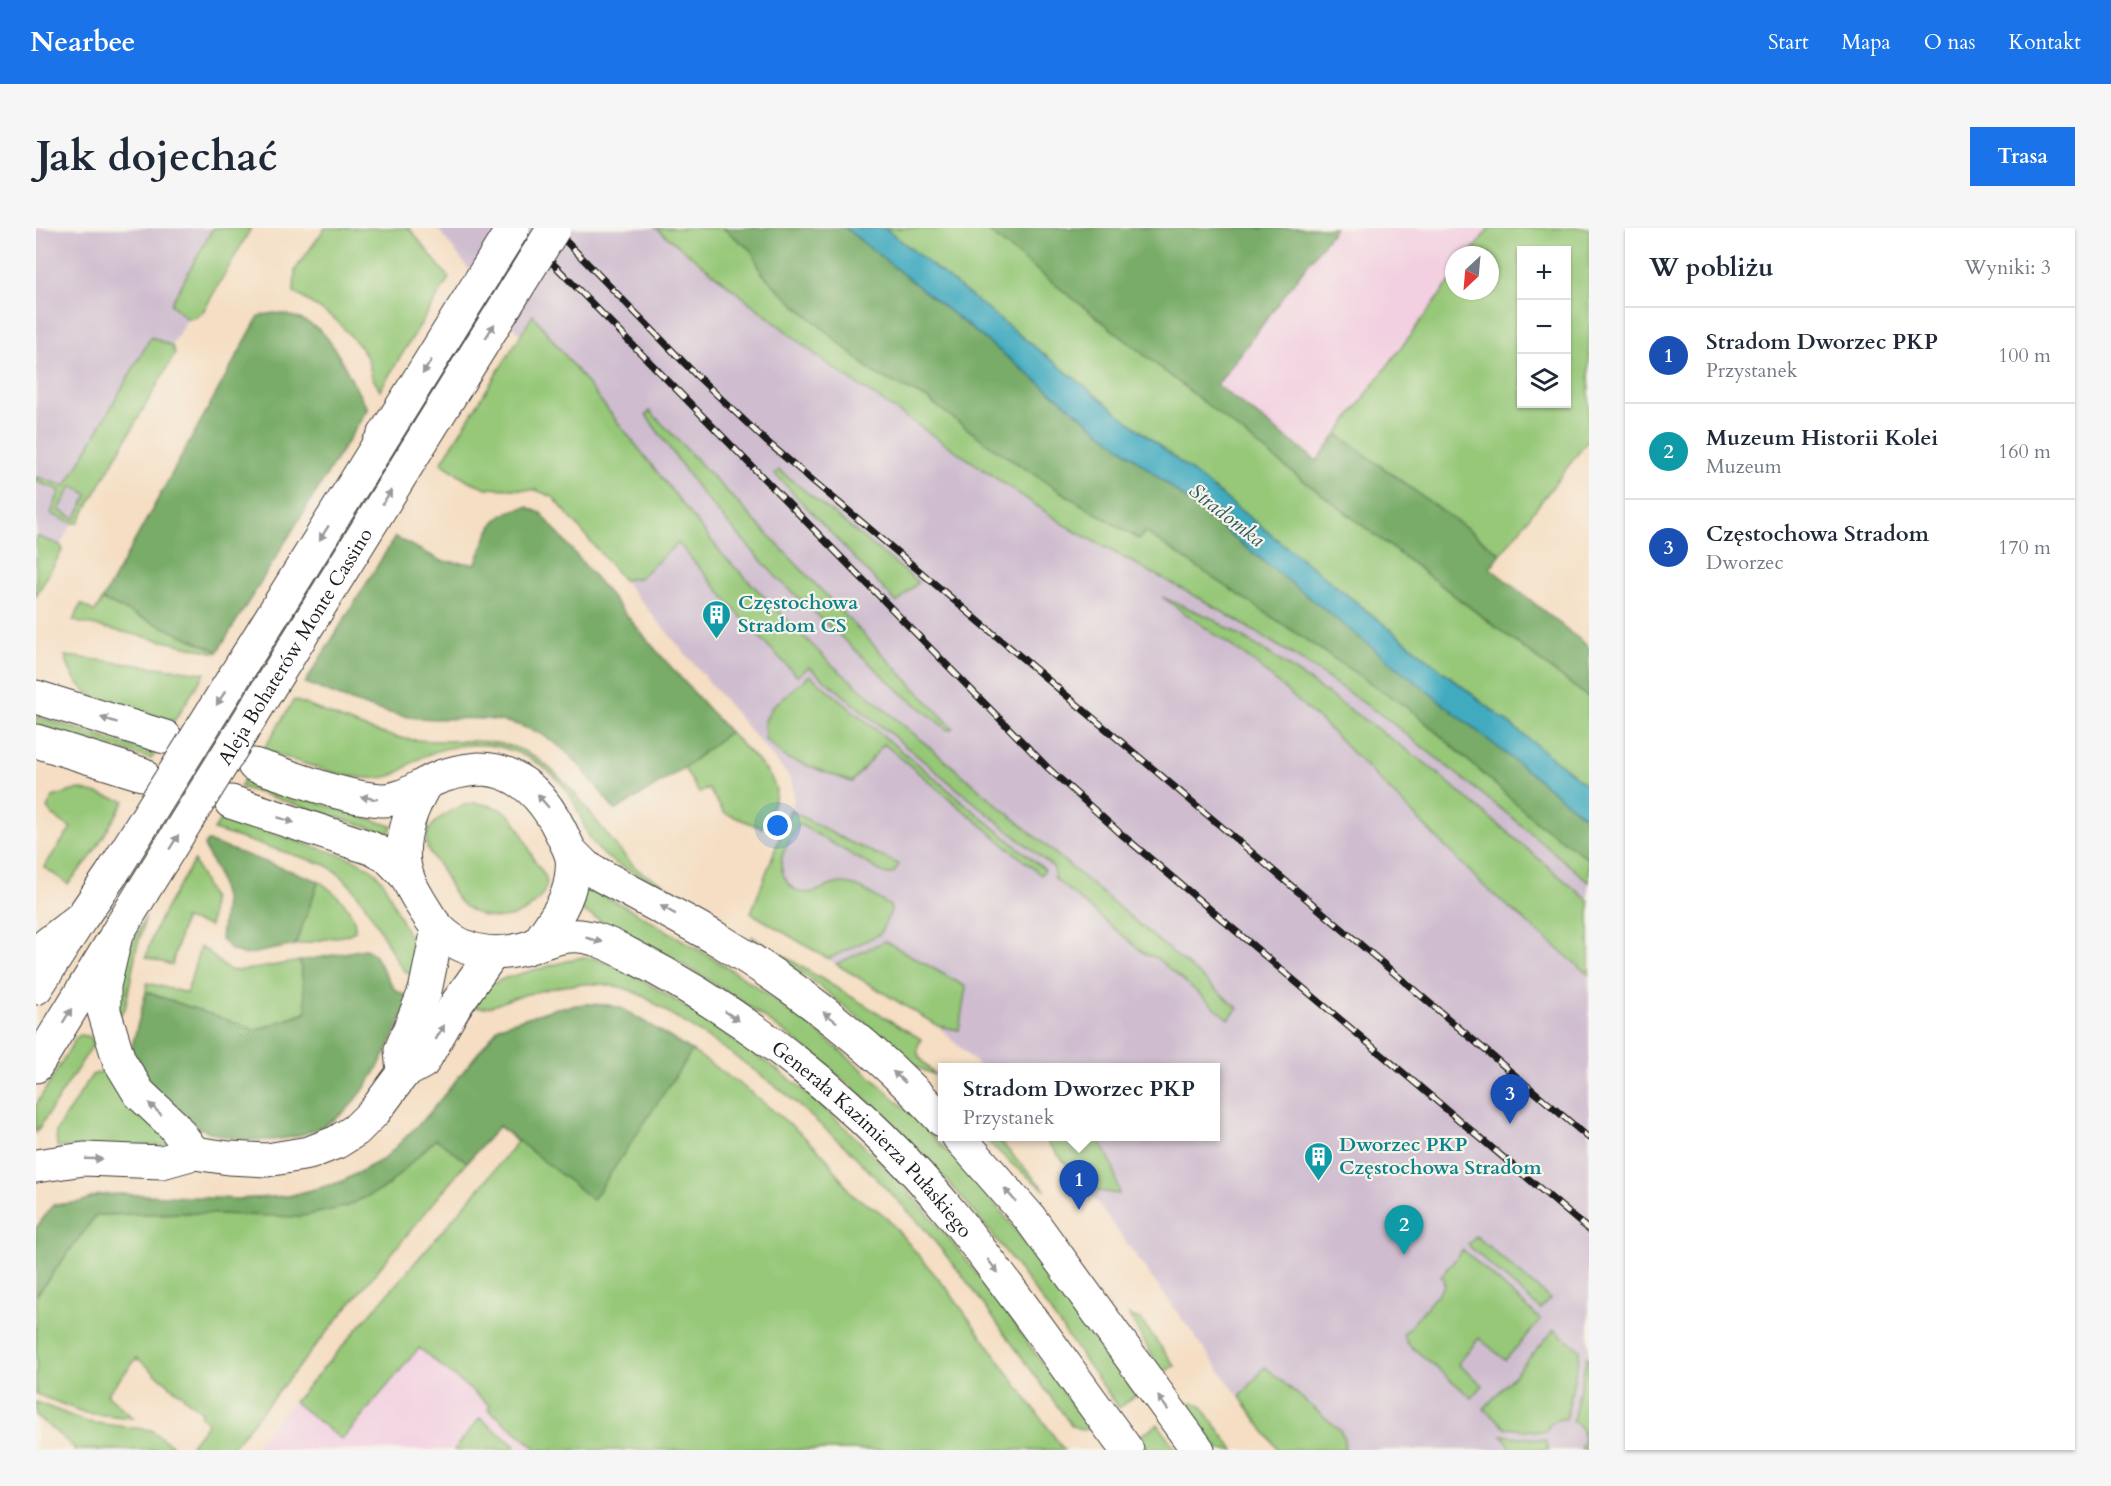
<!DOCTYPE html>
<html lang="pl">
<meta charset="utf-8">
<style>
body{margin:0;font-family:Cardo,serif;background:#f6f6f7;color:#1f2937}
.controls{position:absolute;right:18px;top:18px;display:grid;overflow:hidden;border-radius:0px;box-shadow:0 2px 4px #0004}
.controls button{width:54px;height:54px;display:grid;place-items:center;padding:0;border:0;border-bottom:2px solid #e0e1e3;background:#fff;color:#1f2937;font:30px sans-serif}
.compass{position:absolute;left:1409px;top:18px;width:54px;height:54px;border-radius:50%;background:#fff;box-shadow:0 2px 4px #0004;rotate:206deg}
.you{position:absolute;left:742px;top:598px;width:21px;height:21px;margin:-15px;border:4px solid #fff;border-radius:50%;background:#1a73e8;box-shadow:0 0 0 9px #1a73e833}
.badge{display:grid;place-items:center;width:39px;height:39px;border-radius:50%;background:#1a73e8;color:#fff;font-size:20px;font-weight:700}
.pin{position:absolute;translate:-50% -50px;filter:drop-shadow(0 2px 3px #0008)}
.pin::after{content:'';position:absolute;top:32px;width:21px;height:18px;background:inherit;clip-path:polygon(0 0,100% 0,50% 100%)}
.popup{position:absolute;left:902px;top:835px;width:282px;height:78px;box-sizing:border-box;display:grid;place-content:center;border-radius:0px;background:#fff;filter:drop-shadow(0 2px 4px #0005);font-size:20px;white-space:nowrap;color:#747a83}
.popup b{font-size:22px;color:#1f2937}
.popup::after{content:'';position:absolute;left:50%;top:100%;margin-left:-12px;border:12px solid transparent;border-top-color:#fff}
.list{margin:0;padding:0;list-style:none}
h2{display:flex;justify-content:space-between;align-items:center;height:78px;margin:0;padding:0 24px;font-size:26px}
h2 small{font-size:20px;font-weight:400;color:#747a83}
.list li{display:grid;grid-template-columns:39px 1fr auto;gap:18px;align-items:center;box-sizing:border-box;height:96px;padding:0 24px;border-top:2px solid #e0e1e3}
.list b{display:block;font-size:22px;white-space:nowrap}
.list p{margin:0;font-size:20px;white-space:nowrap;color:#747a83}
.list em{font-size:20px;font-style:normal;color:#747a83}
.icon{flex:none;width:33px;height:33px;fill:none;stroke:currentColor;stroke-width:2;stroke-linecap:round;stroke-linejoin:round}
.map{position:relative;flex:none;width:1553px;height:1222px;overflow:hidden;border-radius:0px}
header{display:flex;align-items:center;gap:36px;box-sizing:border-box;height:84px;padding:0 30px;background:#1a73e8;color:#fff}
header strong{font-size:28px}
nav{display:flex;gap:33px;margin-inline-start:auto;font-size:21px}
.intro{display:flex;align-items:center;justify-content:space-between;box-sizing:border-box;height:144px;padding:0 36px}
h1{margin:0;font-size:42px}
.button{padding:15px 27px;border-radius:0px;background:#1a73e8;color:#fff;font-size:21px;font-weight:700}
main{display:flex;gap:36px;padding:0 36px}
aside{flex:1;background:#fff;border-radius:0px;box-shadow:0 2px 4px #0004}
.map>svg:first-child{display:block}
.built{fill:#f2cfe1}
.industrial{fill:#cfbdcf}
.green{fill:#96c878;stroke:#59724a;stroke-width:1.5;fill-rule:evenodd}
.forest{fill:#78ac68;stroke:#4a6442;stroke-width:1.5}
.water{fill:#3faabf;stroke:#2e636e;stroke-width:1.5}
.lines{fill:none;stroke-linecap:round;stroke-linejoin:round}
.minor-casing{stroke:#3d3935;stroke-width:35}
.major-casing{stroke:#3d3935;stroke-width:35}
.minor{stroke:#fff;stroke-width:33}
.major{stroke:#fff;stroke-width:33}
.rail-casing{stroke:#1c1c1c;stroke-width:7}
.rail{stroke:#f7f3e8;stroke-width:4.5;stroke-dasharray:14;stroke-linecap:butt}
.major-bridge-casing{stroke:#3d3935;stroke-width:35;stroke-linecap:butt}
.major-bridge{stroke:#fff;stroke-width:33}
.oneway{fill:#999}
.labels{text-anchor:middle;stroke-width:4.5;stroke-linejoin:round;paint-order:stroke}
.culture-label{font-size:20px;font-weight:bold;fill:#0d838f;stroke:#f7f3e8;text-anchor:start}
.street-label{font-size:20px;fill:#1c1c1c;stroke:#f7f3e8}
.water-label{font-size:21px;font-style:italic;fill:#2c5c65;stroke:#f7f3e8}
</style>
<header>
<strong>Nearbee</strong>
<nav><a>Start</a><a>Mapa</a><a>O nas</a><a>Kontakt</a></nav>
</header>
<div class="intro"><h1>Jak dojechać</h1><a class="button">Trasa</a></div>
<main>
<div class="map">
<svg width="1553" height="1222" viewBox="0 0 1553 1222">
<rect width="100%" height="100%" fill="#f7f3e8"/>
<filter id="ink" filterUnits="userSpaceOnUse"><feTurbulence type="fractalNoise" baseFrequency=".0167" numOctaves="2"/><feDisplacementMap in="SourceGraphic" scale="12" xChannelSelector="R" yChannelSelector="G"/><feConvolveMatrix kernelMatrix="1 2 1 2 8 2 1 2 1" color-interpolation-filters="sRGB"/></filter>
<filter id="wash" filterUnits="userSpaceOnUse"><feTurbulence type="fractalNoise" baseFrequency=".008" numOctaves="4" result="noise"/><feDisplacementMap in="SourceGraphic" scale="24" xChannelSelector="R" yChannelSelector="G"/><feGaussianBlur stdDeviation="1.35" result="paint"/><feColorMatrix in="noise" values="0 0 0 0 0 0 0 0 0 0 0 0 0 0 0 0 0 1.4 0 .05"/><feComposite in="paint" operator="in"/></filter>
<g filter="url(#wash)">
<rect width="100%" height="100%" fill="#f5dec3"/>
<!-- built -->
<path class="built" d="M1299 0H1453L1433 27H1418V48L1281 233 1180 157Z
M447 956 797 1222H215Z"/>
<!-- industrial -->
<path class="industrial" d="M0 0H202L0 360Z
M401 0H620L659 33 1035 301 1172 375 1262 430 1351 491 1479 592 1553 654V1222H1242L1051 961 1007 909 1180 908V840L944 839 902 798 715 685 758 574V564L755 551 517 269 438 182 484 107Z"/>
<!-- green -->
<path class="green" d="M177 0H215L168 82 160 89 151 91 135 76Z
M289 0H373L413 50 344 162 336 149 332 131 321 115 299 91 258 64 259 42Z
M620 0H687L716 23 726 45 747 66 838 145 890 170 956 219 1030 267 1102 311 1108 303 1379 485 1502 595 1553 631V654L1479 592 1351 491 1262 430 1172 375 1035 301 790 135Z
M849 0H948L1242 233 1553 470V559Z
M1453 0H1553V211L1465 326 1301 206 1418 48V63H1454V27H1433ZM1486 22H1530V176H1486Z
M497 87 686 326 794 435 1202 780 1193 791 1119 729 1110 727 1018 650V640L773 439 761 448 714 399 642 315 603 350 587 352 517 269 500 262 451 260 433 253 405 235Z
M115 109 136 118 139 126 42 295H37L15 286 24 262 0 254V249L30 258ZM36 258 52 266 39 291 23 282Z
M614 183 917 500 912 502 868 467 740 349 666 266 610 187Z
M743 242 882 354 861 375 739 246Z
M0 308 24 317 27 321 0 368Z
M1126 369 1173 389 1234 426 1340 500 1389 535 1553 673V747L1449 659 1289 497 1219 435Z
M66 372 182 423 181 425 37 393 45 376 59 384Z
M29 428 169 445 138 493 58 469C42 459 34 446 29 428Z
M774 447 1009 642 1005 647 848 516 816 554 750 530 729 511 728 495 736 479Z
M258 472C295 486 331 504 370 511 409 517 451 506 488 523 534 545 564 605 601 641 607 646 617 650 624 654 642 664 659 674 676 683L671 684C658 677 645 668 632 661 609 649 579 640 561 620 550 608 546 590 539 576 527 551 500 530 474 522 444 512 405 517 377 534 368 540 362 547 350 549 317 556 260 532 227 522Z
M0 488 119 526 115 531 0 497Z
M693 504C705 517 740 546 740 564 740 575 730 590 726 600L688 585 672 560 663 565 648 540Z
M208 552 356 598 353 605H351L204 559Z
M43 561 89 573 54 630 32 656 8 639 35 600 16 587 11 580 17 569Z
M437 575C479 578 481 596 497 629 500 636 505 641 509 648 516 661 497 679 487 684 466 695 439 690 423 673 416 665 413 654 407 645 403 636 393 627 391 618 385 595 420 578 437 575Z
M754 582 811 613 863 636 858 645 851 647 763 596C752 617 736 632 752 655 759 664 766 666 777 664 787 662 797 654 808 655 823 656 840 670 854 678L855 683 844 706 792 731 715 685Z
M186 589 317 631C325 635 334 639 341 646 350 656 355 671 361 683 373 711 381 716 382 749L368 743 363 736C344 704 323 655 290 637L178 602Z
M158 633 176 671 174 698 148 691 136 737 110 729C119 693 139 664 158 633Z
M283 653C298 664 321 682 319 703L311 707 259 717Z
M550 661C589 675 623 699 658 719 763 781 855 860 936 950 997 1017 1047 1094 1100 1167L1083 1180C1037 1117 993 1051 943 990 855 883 743 789 621 722 596 708 569 695 544 682L542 680Z
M110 688 100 723 89 781 83 788C79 746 91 724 110 688Z
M715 708 885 811C875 827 889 835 899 847L885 841 871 832 834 799 781 756 719 714Z
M849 713 930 759 923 802 902 798 800 736Z
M164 719C176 722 181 737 194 742 203 745 251 735 264 733L272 784 220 802 110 764 111 755 151 765Z
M546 729C576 729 633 768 658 785 699 813 740 838 777 870 809 899 842 930 871 962 939 1036 995 1119 1053 1201L1045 1202 1035 1197 926 1047 886 998 813 922 746 863 695 825 607 768C566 746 519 758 477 770 464 774 451 784 437 778L449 759 469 750Z
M549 776 572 777 587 781 656 823 712 862 762 903 789 928 816 967 843 983 851 990 912 1062 1028 1222H502L452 1181 454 1178 383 1120 306 1212 258 1174 447 956 481 914 463 898 431 934 194 1222H161L155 1217 172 1195 164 1187 166 1184 101 1130 71 1166 97 1190 49 1185 0 1166V1068L60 987 154 985 203 971 253 968 305 954 348 931 392 887 464 798 521 780Z
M44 807 54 809 58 815 0 905V877L40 810Z
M74 841 143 917 21 919 20 903 56 847Z
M947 909H960L1010 963 977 937Z
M1007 909H1059C1074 924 1080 945 1083 966L1051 961Z
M1440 1008 1514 1071 1504 1081 1432 1017Z
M1427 1022 1505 1092 1469 1132 1443 1110 1422 1136 1447 1157 1436 1170 1371 1115 1367 1107 1409 1057 1407 1054 1409 1051 1405 1048Z
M1093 1087 1105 1092 1139 1138 1126 1145Z
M1518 1102 1544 1122 1530 1191C1519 1191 1513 1194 1510 1204L1471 1200 1448 1181Z
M1551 1128 1553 1130V1222L1545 1220C1551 1209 1547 1200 1537 1193Z
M1229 1139 1304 1202 1308 1211 1309 1222H1242L1204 1169Z
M0 1174 51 1194 115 1202 142 1222H38L39 1220 0 1188Z
M1148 1174 1164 1176 1198 1222H1183Z
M444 1190 479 1218 476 1222H418Z
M1122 1196 1140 1222H1113L1103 1209Z
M1466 1207 1509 1212 1513 1222H1474L1472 1215Z"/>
<!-- forest -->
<path class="forest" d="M687 0H809L1553 592V631L1502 595 1379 485 1109 304 1103 311 1030 267 956 219 890 170 838 145 747 66 726 45 716 23Z
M948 0H1299L1181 157 1281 233 1301 206 1465 326 1454 340 1553 419V470L1242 233Z
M238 85C255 86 280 95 291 110 304 126 317 156 328 175L332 180 182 423 66 372 223 88Z
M491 279 505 285 619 421 693 504 648 540 579 583C541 532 519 498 450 491 424 489 399 493 373 489 337 483 302 468 269 455L359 309 406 333 439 336C454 305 451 285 491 279Z
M171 613 283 653 259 717 209 727 196 722 185 711 189 673 181 645 168 618Z
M329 721 337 725 359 762 375 770C359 805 344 844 318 874 279 919 199 924 150 892 125 876 111 850 94 826L110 764 220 802 271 785 264 733Z
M549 776 572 777 587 781 656 823 557 972 463 898 431 934 400 911 349 960 309 979 262 989 154 985 60 987 0 1068V1000L17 977 44 974 63 967 83 966 203 971 253 968 305 954 348 931 392 887 464 798 521 780Z"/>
<!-- water -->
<path class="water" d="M809 0H849L1553 559V592Z"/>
</g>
<g filter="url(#ink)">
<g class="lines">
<defs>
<path id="minor" d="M0 760 43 693
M0 838 76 714"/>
<g id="major">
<path d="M0 469 129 509"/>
<path d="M0 513 106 546"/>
<path d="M218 537C258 549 303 569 345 572 366 573 381 559 399 551 413 545 428 542 443 541 484 541 509 571 525 604 534 624 539 627 535 651 532 675 515 696 502 715"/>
<path id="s1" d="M388 558C373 585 360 619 372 650 374 658 380 666 384 674 390 683 395 693 402 700 425 724 456 729 487 721 502 717 517 709 533 708 555 706 575 717 594 727 715 789 828 879 915 985 977 1061 1032 1143 1091 1222"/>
<path d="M195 574 335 620 352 629 371 649"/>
<path d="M535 624 550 639C594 664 639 686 683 712 764 761 841 822 906 892"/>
<path d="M107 663 80 707 68 758V783L83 832 103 865 137 897 158 925"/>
<path d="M0 725 46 689 77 644"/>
<path d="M367 845 365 822 389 763 402 700"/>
<path d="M922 908 993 989 1162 1222"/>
<path d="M0 938 48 931 126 934 158 925 193 930 231 932 273 925 301 914 320 902 339 883 367 845 387 834 419 778 456 726"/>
</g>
</defs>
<!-- minor casing -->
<use href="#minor" class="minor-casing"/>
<!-- major casing -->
<use href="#major" class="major-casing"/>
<!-- minor -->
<use href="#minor" class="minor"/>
<!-- major -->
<use href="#major" class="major"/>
<defs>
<path id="rail" d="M482 0 1012 540 1084 605 1553 1002
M517 0 660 147 730 213 1553 910"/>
</defs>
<!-- rail casing -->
<use href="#rail" class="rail-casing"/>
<!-- rail -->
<use href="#rail" class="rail"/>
<defs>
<g id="major-bridge">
<path d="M77 644 477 0"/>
<path id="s2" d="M107 663 518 0"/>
</g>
</defs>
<!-- major-bridge casing -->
<use href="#major-bridge" class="major-bridge-casing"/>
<!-- major-bridge -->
<use href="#major-bridge" class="major-bridge"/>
</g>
<!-- one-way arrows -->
<defs><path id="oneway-solid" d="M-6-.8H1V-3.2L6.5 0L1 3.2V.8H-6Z" transform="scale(1.5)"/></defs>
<g class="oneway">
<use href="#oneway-solid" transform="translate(454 103) rotate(-58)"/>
<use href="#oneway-solid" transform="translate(391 139) rotate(122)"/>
<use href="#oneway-solid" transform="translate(351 269) rotate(-58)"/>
<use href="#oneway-solid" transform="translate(288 305) rotate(122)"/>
<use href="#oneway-solid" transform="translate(185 470) rotate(122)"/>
<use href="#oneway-solid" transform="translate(73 492) rotate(-163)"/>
<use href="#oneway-solid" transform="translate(333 570) rotate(-171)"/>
<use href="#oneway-solid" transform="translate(507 573) rotate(-131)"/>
<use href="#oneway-solid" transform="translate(250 592) rotate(18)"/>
<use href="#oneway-solid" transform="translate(138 614) rotate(-58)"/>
<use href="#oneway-solid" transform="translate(632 682) rotate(-151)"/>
<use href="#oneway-solid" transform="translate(558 712) rotate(17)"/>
<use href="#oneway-solid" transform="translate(31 788) rotate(-58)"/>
<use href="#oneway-solid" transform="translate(696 788) rotate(34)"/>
<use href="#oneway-solid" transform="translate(794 789) rotate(-143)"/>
<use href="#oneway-solid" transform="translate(404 804) rotate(-60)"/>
<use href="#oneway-solid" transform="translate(863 849) rotate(-138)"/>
<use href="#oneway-solid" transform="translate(119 881) rotate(-137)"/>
<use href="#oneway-solid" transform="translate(58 931) rotate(2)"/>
<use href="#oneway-solid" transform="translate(974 967) rotate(-131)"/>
<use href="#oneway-solid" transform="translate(957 1038) rotate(52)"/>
<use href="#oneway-solid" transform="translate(1127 1175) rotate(-126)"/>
</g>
</g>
<!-- icons -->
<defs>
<symbol id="building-pin" viewBox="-11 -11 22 30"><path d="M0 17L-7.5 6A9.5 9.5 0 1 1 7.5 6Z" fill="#0f9aa8" stroke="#f7f3e8"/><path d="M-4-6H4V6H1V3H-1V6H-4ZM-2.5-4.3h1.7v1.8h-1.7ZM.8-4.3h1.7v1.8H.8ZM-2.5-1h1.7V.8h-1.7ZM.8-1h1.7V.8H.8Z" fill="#fff"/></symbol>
</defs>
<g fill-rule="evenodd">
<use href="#building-pin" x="664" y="370" width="33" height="45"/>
<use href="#building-pin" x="1266" y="912" width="33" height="45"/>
</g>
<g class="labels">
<!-- culture labels -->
<g class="culture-label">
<text x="702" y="381">Częstochowa<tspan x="702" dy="23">Stradom CS</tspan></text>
<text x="1303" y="923">Dworzec PKP<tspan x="1303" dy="23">Częstochowa Stradom</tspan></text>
</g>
<!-- street labels -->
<g class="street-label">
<text dy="7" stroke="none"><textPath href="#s2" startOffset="288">Aleja Bohaterów Monte Cassino</textPath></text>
<text dy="7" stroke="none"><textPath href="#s1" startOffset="666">Generała Kazimierza Pułaskiego</textPath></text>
</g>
<!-- water labels -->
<g class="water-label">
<text transform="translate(1191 287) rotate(38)" y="7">Stradomka</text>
</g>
</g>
</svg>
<div class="controls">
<button>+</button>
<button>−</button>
<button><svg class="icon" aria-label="layers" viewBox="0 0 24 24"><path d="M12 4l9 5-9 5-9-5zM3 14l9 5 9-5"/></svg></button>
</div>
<svg class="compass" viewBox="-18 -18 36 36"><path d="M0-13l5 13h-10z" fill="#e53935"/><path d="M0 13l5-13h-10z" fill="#747a83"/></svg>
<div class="you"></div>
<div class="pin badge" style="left:1043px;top:982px;background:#1a4fb4">1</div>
<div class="popup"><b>Stradom Dworzec PKP</b>Przystanek</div>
<div class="pin badge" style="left:1368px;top:1027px;background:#0f9aa8">2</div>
<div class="pin badge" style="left:1474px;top:896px;background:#1a4fb4">3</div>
</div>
<aside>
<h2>W pobliżu<small>Wyniki: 3</small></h2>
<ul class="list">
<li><span class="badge" style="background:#1a4fb4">1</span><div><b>Stradom Dworzec PKP</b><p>Przystanek</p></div><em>100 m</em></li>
<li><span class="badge" style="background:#0f9aa8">2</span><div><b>Muzeum Historii Kolei</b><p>Muzeum</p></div><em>160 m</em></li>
<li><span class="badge" style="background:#1a4fb4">3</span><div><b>Częstochowa Stradom</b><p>Dworzec</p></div><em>170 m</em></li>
</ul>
</aside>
</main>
